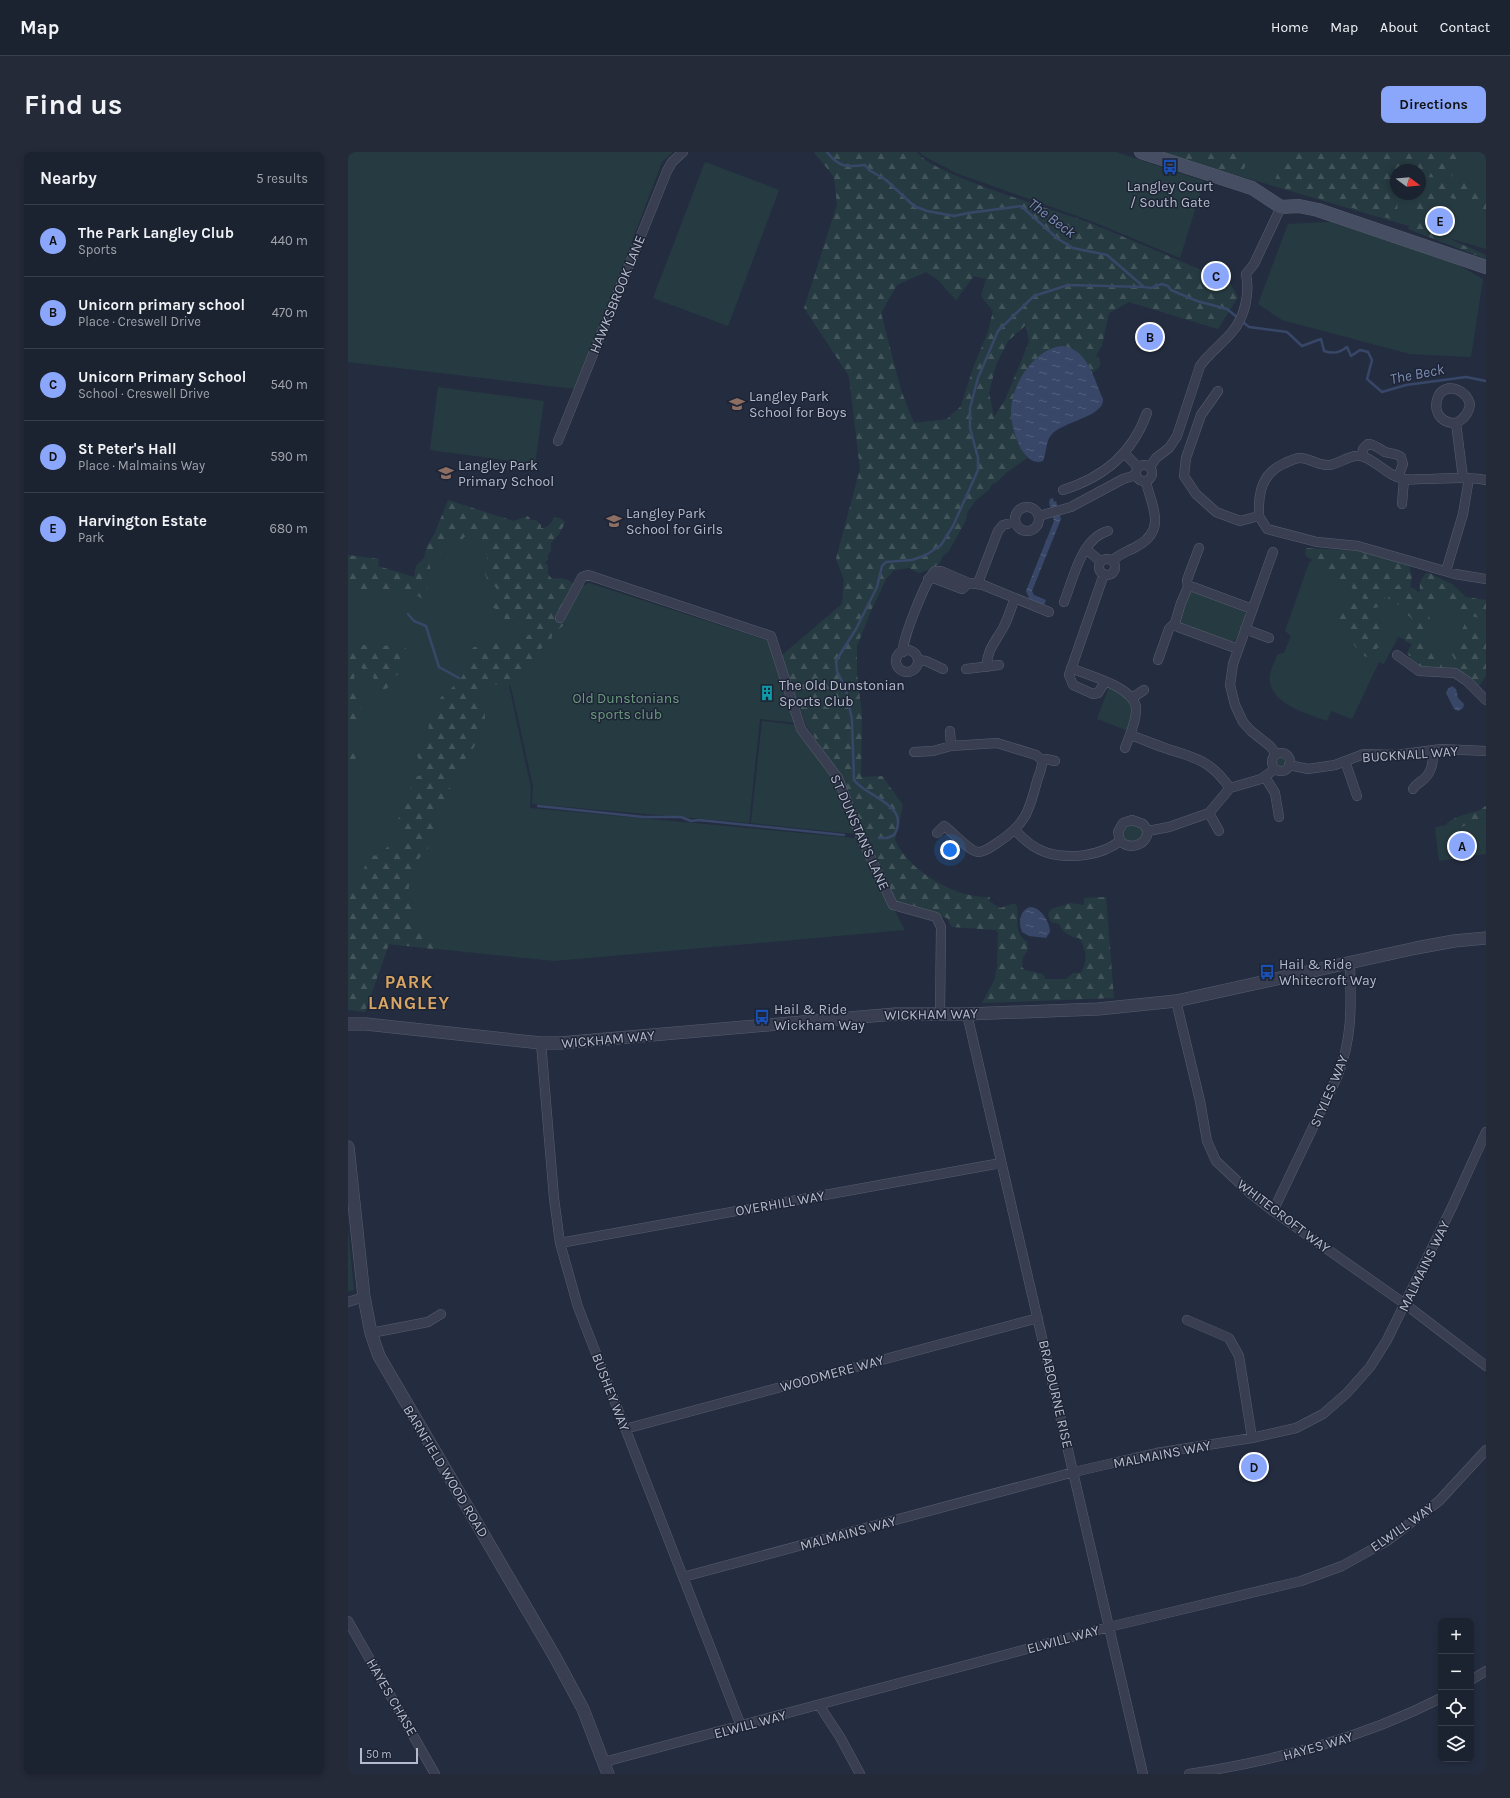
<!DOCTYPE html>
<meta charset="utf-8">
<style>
body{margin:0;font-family:Karla,sans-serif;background:#242a38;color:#f1f3f6}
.controls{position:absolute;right:12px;bottom:12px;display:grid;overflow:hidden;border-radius:8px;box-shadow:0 2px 6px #0003}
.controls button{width:36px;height:36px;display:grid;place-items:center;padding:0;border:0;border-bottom:1px solid #393f4c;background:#1b2230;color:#f1f3f6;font:20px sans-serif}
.compass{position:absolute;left:1042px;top:12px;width:36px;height:36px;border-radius:50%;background:#1b2230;box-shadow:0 2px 6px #0003;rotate:106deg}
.scale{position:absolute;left:12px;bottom:10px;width:58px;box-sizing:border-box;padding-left:4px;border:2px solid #b5bbcb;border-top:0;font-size:11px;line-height:14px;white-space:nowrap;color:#b5bbcb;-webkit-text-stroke:3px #1d2435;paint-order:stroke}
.you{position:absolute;left:602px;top:698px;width:14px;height:14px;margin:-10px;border:3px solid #fff;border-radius:50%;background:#1a73e8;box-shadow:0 0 0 6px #1a73e833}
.badge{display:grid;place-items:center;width:26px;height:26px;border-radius:50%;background:#8aa7fb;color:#111;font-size:13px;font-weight:700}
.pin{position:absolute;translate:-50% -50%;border:2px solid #fff;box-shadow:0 1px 4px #0006}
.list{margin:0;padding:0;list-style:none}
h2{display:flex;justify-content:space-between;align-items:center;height:52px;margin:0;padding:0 16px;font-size:17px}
h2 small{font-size:13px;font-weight:400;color:#a0a4ab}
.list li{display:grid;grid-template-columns:26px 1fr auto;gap:12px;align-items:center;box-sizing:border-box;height:72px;padding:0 16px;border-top:1px solid #393f4c}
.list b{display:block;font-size:15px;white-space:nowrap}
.list p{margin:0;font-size:13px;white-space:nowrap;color:#a0a4ab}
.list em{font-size:13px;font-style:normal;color:#a0a4ab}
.icon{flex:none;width:22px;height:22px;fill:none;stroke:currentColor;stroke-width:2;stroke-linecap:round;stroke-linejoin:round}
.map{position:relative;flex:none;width:1138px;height:1622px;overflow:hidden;border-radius:8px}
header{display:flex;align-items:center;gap:24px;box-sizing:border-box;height:56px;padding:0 20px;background:#1b2230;border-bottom:1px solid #393f4c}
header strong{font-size:19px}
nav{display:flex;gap:22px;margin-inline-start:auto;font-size:14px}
.intro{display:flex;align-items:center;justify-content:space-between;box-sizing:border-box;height:96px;padding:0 24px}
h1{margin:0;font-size:28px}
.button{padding:10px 18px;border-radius:8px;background:#8aa7fb;color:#111;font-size:14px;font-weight:700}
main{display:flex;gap:24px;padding:0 24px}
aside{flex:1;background:#1b2230;border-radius:8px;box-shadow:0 2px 6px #0003}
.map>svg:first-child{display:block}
.green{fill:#263b41;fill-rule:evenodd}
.forest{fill:url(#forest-firs);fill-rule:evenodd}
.water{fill:url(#water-ripples)}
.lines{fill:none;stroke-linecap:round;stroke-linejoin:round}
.stream{stroke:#384668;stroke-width:2.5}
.minor-casing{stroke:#565d6e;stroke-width:10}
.tertiary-casing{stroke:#565d6e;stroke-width:13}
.secondary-casing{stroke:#565d6e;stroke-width:14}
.minor{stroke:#393f50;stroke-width:9}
.tertiary{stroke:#393f50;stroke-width:12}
.secondary{stroke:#464e63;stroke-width:13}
.labels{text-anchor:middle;stroke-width:3;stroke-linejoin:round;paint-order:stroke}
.poi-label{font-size:14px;fill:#b5bbcb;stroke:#1d2435;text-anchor:start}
.street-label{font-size:14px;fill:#b5bbcb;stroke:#1d2435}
.park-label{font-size:14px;fill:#6b9c7d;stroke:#1d2435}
.water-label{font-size:15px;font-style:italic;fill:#7c8db3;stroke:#1d2435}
.district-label{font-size:18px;font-weight:bold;letter-spacing:1px;fill:#d9a562;stroke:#1d2435}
</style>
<header>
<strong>Map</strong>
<nav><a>Home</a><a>Map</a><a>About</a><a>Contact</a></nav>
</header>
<div class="intro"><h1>Find us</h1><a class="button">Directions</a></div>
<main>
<aside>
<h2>Nearby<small>5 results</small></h2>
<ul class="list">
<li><span class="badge">A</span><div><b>The Park Langley Club</b><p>Sports</p></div><em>440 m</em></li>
<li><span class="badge">B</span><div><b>Unicorn primary school</b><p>Place · Creswell Drive</p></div><em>470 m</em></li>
<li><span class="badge">C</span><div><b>Unicorn Primary School</b><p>School · Creswell Drive</p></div><em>540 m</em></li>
<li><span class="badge">D</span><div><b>St Peter's Hall</b><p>Place · Malmains Way</p></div><em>590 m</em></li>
<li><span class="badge">E</span><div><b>Harvington Estate</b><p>Park</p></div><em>680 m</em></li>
</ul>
</aside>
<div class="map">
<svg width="1138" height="1622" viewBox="0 0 1138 1622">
<defs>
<pattern id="forest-firs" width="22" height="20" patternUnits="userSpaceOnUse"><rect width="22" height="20" fill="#263b41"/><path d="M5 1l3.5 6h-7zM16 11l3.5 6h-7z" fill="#43555b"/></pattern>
<pattern id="water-ripples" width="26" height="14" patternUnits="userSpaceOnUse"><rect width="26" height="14" fill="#384668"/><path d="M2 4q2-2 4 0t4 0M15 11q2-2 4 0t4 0" fill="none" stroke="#535f7c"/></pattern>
</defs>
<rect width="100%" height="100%" fill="#242d40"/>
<!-- green -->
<path class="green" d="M0 0H325L314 10 228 237 0 210Z
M572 0H768L856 29 832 106 743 69 608 21 574 3Z
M852 0H1138V97L858 14ZM1048 18H1072V42H1048Z
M357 10 431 38 380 174 305 146Z
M982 70 1105 110 1135 127 1123 205 1062 202 934 168 910 152 940 72Z
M90 235 196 249 187 312 82 298Z
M101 352 209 460 129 530 0 857V414L69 430Z
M969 404 1048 421 1052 429 1053 445 1088 444 1138 461V481L1110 516C1095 516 1066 520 1061 504L1067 491 1050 485 1036 512 1031 510 1004 567 983 559 979 569C959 561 919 552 922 523 923 516 927 509 930 502L936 501 943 484 937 479 961 411Z
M241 431 424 490 449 571 412 567 401 671 184 652 185 634 158 513 231 436Z
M842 440H847L897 460C898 468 892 483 886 489L882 490 831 470V465Z
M157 515 183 636 182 656 507 686 557 778 206 809 41 792 120 554Z
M761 535C786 548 787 551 780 579L749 567Z
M414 569 449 573 489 628 508 682 403 671Z
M927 610a6 6 0 1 1 12 0a6 6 0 1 1-12 0Z
M1138 666V702L1091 709 1087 675Z
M778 672 791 673 797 680 791 690H777L773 679Z
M0 1078 6 1138 0 1139Z"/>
<!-- forest -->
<path class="forest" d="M466 0H569C583 23 712 59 744 72 790 90 836 111 881 130L890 145 870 177 781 150 761 161 754 193 748 204 752 208V214L672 290 679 306 658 321 649 330 644 332 641 338 628 348 620 359 617 370 601 399 595 404 591 412 580 418 571 421 561 416 546 418 538 427 523 459 509 494V522L514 563 513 625 534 624 555 653 547 688C560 719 609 747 642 745L641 749 652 756 664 752H668C673 768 663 778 679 790L680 798 675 805 674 815 677 818 695 822 697 827H718L725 821H733C740 808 739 798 731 786 721 785 716 781 711 772L703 770 700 763C704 752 713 757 721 751L736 753V746L758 745 766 846 634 851 646 829 649 815 650 781 648 778 604 775 599 766 547 751 513 679 494 626 458 573 433 504 494 452 496 428 488 407 512 317 501 224 456 156 489 53 486 25ZM578 120 589 127 608 148 626 124 638 127 633 144 645 159 640 180 626 213 613 254 599 267 566 271 553 238 533 161 549 133ZM678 173 681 190 657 248 646 265 641 241 648 213 660 189Z
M814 0H903L893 24Z
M938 0H1122L1102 26 1077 25 1072 26V18H1048L1050 69 925 33Z
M1114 26 1138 45V58L1092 42 1080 74 1106 89 1138 103V107L1060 77 1080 29 1102 31Z
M100 348 165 369 180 364 183 368H188L193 373V376C201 376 202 372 206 366L208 365 215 368 217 371 211 382 203 391V398L200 403V407L197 411 200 413V422L204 427C220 424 226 431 235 443L223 456 215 474 205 481 202 491 197 492 193 497C197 510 188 511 179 517 176 519 175 523 173 526 170 532 164 533 157 535 145 529 134 534 132 548L137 551C136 565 141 570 126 579 128 582 130 586 128 590 126 597 122 600 118 606 111 615 108 627 101 635L105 640V645L90 661 88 675 82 686 79 699 75 701 70 708 67 725 61 734 60 746 67 757 66 761 68 767 74 770 79 783 86 788 85 797 41 792 17 860 0 858V748C4 740 4 732 15 731L17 726C14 718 18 710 22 704 37 705 41 686 55 688L58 681 52 675 50 667 57 656 55 645C57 642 60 640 62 638 66 629 61 627 73 623L72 617 74 612 69 604 70 599 79 596 81 571 85 565 93 561 94 556 91 551 93 545 98 540H101C105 533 111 530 115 523 118 519 117 512 119 507L123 504V498L126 495 136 494 144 489 154 491 156 495C164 494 178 485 185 480L182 475 157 468 156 465 149 461 148 457 140 454 139 449 147 442 149 437 143 429H140L134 415 140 405 130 391 124 388 122 384 116 385 114 389 111 390 106 388 103 391H95C95 402 91 406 81 410L83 420 79 431 80 444 77 447C70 446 68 441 61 440 55 439 52 440 46 436L41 439 40 446 36 449 31 446 29 440 25 438 21 442 15 441 11 437 5 439 0 436V403L31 407 30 414 66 425 68 414 76 406 79 394 86 383Z
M958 396 1014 399 1061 414 1064 424 1062 435 1067 437 1071 441 1072 438C1071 431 1073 427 1078 421H1081L1104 432 1118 445 1137 448 1138 446V467C1130 468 1105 457 1100 449L1090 448 1081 456 1080 460 1082 468 1078 476 1079 486 1082 494 1092 500 1094 516 1073 515 1068 512 1069 509 1075 508 1076 503 1070 499 1067 500 1064 504H1061L1059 501 1064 492 1057 489C1055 479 1057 475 1066 471 1064 465 1060 463 1055 461L1052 453 1042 451 1040 446 1044 437 1050 433 1051 430 1048 425 1044 424 1038 431 1039 436 1036 448 1033 449 1031 455 1026 456C1022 453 1000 433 999 430L982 426 969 416 965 408 959 405 957 402Z
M1002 446 1006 447 1010 455 1021 459 1024 468C1029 469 1037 470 1039 476L1037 483 1033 486V495L1029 496 1027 504 1023 506 1016 504 1014 499C1007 497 1004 490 1003 483 997 481 995 479 995 472L988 470C988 461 993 457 999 452V448Z
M1123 468 1130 471 1131 477 1136 479 1138 478V524L1129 536 1120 523 1108 518 1106 514 1107 508C1103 500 1099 496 1104 488H1110V480L1114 478 1118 469Z
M1 493 13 496 15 493H22L31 500 35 494 42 493 51 496 53 494 59 497V504L61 507 57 513H53L51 522 45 525C41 544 25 540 25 521H19L13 515 8 519 6 526 13 538 11 549 14 553C11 563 14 574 0 575Z
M0 593C9 597 10 603 6 611L1 613 2 619 0 622Z
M1138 654V666C1134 666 1129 667 1125 669 1117 673 1106 682 1098 673 1102 666 1122 661 1130 659 1132 658 1135 655 1138 654Z"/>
<!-- water -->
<path class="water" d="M714 194C740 197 746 227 755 247 757 264 714 270 704 282 697 290 699 300 695 309 674 317 662 273 663 258 664 232 686 197 714 194Z
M705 346 706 350 708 349 713 367 684 439 686 443 698 448 696 453 682 448 678 439 706 369 701 351 702 347Z
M1104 534 1108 537 1110 546 1116 552 1115 556 1110 559 1106 557 1098 541 1100 537Z
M682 755C693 755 702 770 702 780L698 786 681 784 674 780C670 770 672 758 682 755Z"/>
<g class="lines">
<!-- stream -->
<path class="stream" d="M479 0C491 16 500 15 517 13L521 18 538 28 566 54 579 59 606 64 620 61 673 54 710 87 725 96 759 103 796 135 803 136 814 132 820 134 823 138 849 149 879 157 901 175 939 180 954 194 973 187 976 199C985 202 991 201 999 195L1003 204 1012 198 1020 200 1024 208 1019 227 1034 240 1058 233 1118 225 1138 229
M60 462 66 469 78 474 91 515 111 526
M190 654 296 665H333L343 669 351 668 496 683
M531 686H539L546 683C564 653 518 645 506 628L504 568 498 538 489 519 488 509 508 477 529 435 534 414 538 410 564 408 578 403 593 393 605 374 630 318V306L622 276V256L630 226 650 179 686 144 720 133 796 135"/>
<defs>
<path id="minor" d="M870 239 853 263 838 306 836 324 848 342 868 360 892 369 911 364 919 377 969 390 1010 394 1107 422 1138 427
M1108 271C1089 271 1084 255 1092 241 1103 231 1118 239 1122 252 1121 261 1116 267 1108 271L1115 326
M210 289 319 19 324 10 335 0
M776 301 790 315
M1014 304 1015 297 1020 292C1027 292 1031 297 1037 300 1043 302 1048 301 1053 305L1055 312 1050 325
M788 321a8 8 0 1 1 16 0a8 8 0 1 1-16 0Z
M802 315 808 306 821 296 829 284 852 214C861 201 874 192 884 180 897 165 902 141 898 122L906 112 933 55
M715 338C756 325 784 302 799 261
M1054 352 1056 327
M667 367a12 12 0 1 1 24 0a12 12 0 1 1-24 0Z
M691 364 723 355 775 327 788 323
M911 364C910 340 914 321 937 311 942 309 947 306 952 306 962 306 970 314 981 313 992 312 1005 300 1016 305 1030 310 1041 325 1056 327 1061 328 1068 327 1074 327 1095 327 1117 324 1138 328
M851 396 839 428 840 435 833 451 827 471 830 475 890 497
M738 397 752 409
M925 400 885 512 882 533 887 553 895 570 903 579 922 594 928 602
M751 415a8 8 0 1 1 16 0a8 8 0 1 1-16 0Z
M764 409C772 401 782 399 791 393 819 377 803 352 798 330
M1098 419 1115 362 1121 326
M756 422 721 523 725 533 745 542 750 541 757 530
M580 427H588L614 437 621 431
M630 431 650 379 655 373 667 370
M840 435H845L904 457
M716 450C725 428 733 386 760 379
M212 466 234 425 240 423 423 484 453 577 490 626 511 681 545 753 588 765 593 775 592 862
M897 477 921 486
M548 509a11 11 0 1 1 22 0a11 11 0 1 1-22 0Z
M555 500C553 490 579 425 587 419H593L621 431 635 433 701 460
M1049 503 1071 519 1107 521 1119 529 1138 548
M570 508 578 509 595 517
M810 508 821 477 827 471
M639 515C638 499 648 489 655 476 660 467 663 456 667 446
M723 516C741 524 784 534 788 555 789 565 785 574 782 583 794 587 805 592 817 596 849 607 861 607 882 636
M618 517 651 513
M784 546 796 538
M602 579 603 594
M777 596 782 583
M566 600 585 599 603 594 649 591 688 603 694 608C695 615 691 622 689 629 681 660 677 673 649 691 643 695 637 700 630 700 621 699 605 680 596 674L589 681
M924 610a9 9 0 1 1 18 0a9 9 0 1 1-18 0Z
M694 608 698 607 707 609
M997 609 1009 644
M941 613 960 617 987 613 1016 602 1048 603 1093 597 1138 599
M917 625 927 641 931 665
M1065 637C1069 631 1073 630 1077 626 1085 618 1085 608 1085 598
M861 661 871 679
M784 668 795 672 800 679C798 694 782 698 772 689L770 680 775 671Z
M667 678C676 688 685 696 697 700 721 708 753 704 772 689
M800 679 821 675 861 661 882 636 913 627 927 617
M828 849 852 949 859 989 868 1009 902 1041 925 1059 1057 1152 1138 1214
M619 862 795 1622
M193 891 206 1046 212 1091 230 1155 393 1574
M925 1059 990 923C1005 884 1003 852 1002 811
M212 1091 653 1011
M0 1150 16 1145
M839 1168 881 1186 891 1204 904 1286
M23 1181 80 1170 93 1162
M277 1277 690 1166
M335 1425 726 1320 808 1301 904 1286 948 1276 975 1262 999 1241 1022 1215 1039 1188 1104 1055 1138 980
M0 1469 87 1622
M1123 1528 1138 1519
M471 1553 492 1585 512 1622
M256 1610 761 1475 953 1429 994 1414 1039 1389 1091 1349 1138 1298
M841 1622C929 1608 1013 1587 1093 1546"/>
<path id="tertiary" d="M0 872H18L193 891H212L547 862H619L750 857 828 849 1068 796 1106 789 1138 786
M0 995 16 1145 23 1181 31 1204 207 1505 235 1557 260 1622"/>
<path id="secondary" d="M793 0 904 36 933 55 951 54 970 58 1138 115"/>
</defs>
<!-- minor casing -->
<use href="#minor" class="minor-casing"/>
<!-- tertiary casing -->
<use href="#tertiary" class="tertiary-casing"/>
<!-- secondary casing -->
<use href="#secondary" class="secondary-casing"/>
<!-- minor -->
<use href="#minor" class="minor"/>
<!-- tertiary -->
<use href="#tertiary" class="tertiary"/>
<!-- secondary -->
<use href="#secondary" class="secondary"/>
</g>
<!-- icons -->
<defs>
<symbol id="bus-bare" viewBox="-9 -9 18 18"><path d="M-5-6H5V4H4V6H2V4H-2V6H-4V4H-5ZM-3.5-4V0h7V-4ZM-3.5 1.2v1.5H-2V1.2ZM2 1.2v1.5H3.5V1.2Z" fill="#1a4fb4" stroke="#1d2435" stroke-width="2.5" paint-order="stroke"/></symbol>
<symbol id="school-bare" viewBox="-9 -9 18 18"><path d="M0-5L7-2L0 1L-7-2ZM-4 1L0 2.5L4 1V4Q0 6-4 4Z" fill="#8d6e63" stroke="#1d2435" stroke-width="2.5" paint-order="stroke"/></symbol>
<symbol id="building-bare" viewBox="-9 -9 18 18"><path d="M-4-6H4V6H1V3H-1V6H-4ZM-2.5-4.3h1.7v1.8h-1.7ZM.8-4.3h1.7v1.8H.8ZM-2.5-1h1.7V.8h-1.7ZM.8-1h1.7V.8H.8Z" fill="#0f9aa8" stroke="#1d2435" stroke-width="2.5" paint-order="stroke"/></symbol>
</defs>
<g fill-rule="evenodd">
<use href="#bus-bare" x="811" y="4" width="22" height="22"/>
<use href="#school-bare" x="378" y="241" width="22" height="22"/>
<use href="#school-bare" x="87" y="310" width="22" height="22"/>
<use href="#school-bare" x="255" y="358" width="22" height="22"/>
<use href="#building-bare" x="408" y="530" width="22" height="22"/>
<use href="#bus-bare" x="908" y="809" width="22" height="22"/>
<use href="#bus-bare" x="403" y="854" width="22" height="22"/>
</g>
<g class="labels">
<!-- poi labels -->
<g class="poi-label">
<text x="822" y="39" text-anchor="middle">Langley Court<tspan x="822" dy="16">/ South Gate</tspan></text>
<text x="401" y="249">Langley Park<tspan x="401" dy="16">School for Boys</tspan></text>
<text x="110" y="318">Langley Park<tspan x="110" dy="16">Primary School</tspan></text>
<text x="278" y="366">Langley Park<tspan x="278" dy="16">School for Girls</tspan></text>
<text x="431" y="538">The Old Dunstonian<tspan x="431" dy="16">Sports Club</tspan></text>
<text x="931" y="817">Hail &amp; Ride<tspan x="931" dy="16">Whitecroft Way</tspan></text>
<text x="426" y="862">Hail &amp; Ride<tspan x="426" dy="16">Wickham Way</tspan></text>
</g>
<!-- street labels -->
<g class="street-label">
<text transform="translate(269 142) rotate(-68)" y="5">HAWKSBROOK LANE</text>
<text transform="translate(1062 602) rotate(-4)" y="5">BUCKNALL WAY</text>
<text transform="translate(512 680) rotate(66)" y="5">ST DUNSTAN'S LANE</text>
<text transform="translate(583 862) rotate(-1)" y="5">WICKHAM WAY</text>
<text transform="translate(260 887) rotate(-5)" y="5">WICKHAM WAY</text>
<text transform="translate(981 939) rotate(-67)" y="5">STYLES WAY</text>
<text transform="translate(432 1051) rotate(-10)" y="5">OVERHILL WAY</text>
<text transform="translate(936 1064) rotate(37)" y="5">WHITECROFT WAY</text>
<text transform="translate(1076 1114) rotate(-64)" y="5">MALMAINS WAY</text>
<text transform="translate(484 1221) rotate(-15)" y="5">WOODMERE WAY</text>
<text transform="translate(263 1240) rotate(69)" y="5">BUSHEY WAY</text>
<text transform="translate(708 1242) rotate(77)" y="5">BRABOURNE RISE</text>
<text transform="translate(814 1302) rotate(-11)" y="5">MALMAINS WAY</text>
<text transform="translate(98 1319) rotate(59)" y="5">BARNFIELD WOOD ROAD</text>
<text transform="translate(1054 1375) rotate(-35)" y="5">ELWILL WAY</text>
<text transform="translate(500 1381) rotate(-15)" y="5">MALMAINS WAY</text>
<text transform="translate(715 1487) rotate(-15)" y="5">ELWILL WAY</text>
<text transform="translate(44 1545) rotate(60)" y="5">HAYES CHASE</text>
<text transform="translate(402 1572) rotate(-15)" y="5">ELWILL WAY</text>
<text transform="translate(970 1594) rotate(-16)" y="5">HAYES WAY</text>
</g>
<!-- park labels -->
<g class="park-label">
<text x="278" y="551">Old Dunstonians<tspan x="278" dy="16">sports club</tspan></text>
</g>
<!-- water labels -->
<g class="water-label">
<text transform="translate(704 66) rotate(37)" y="5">The Beck</text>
<text transform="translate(1069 222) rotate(-11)" y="5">The Beck</text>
</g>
<!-- district labels -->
<g class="district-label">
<text x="61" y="836">PARK<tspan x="61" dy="21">LANGLEY</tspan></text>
</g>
</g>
</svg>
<div class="controls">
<button>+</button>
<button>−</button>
<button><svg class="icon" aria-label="locate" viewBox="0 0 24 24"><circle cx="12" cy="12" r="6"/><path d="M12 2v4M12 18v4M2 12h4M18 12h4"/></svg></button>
<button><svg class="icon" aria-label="layers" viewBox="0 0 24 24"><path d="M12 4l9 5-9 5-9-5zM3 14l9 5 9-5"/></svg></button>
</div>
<svg class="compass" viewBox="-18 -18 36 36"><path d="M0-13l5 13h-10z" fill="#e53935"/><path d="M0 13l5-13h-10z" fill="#a0a4ab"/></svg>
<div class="scale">50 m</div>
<div class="you"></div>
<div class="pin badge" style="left:1114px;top:694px">A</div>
<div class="pin badge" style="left:802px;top:185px">B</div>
<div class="pin badge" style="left:868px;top:124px">C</div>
<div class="pin badge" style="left:906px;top:1315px">D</div>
<div class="pin badge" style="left:1092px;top:69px">E</div>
</div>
</main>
